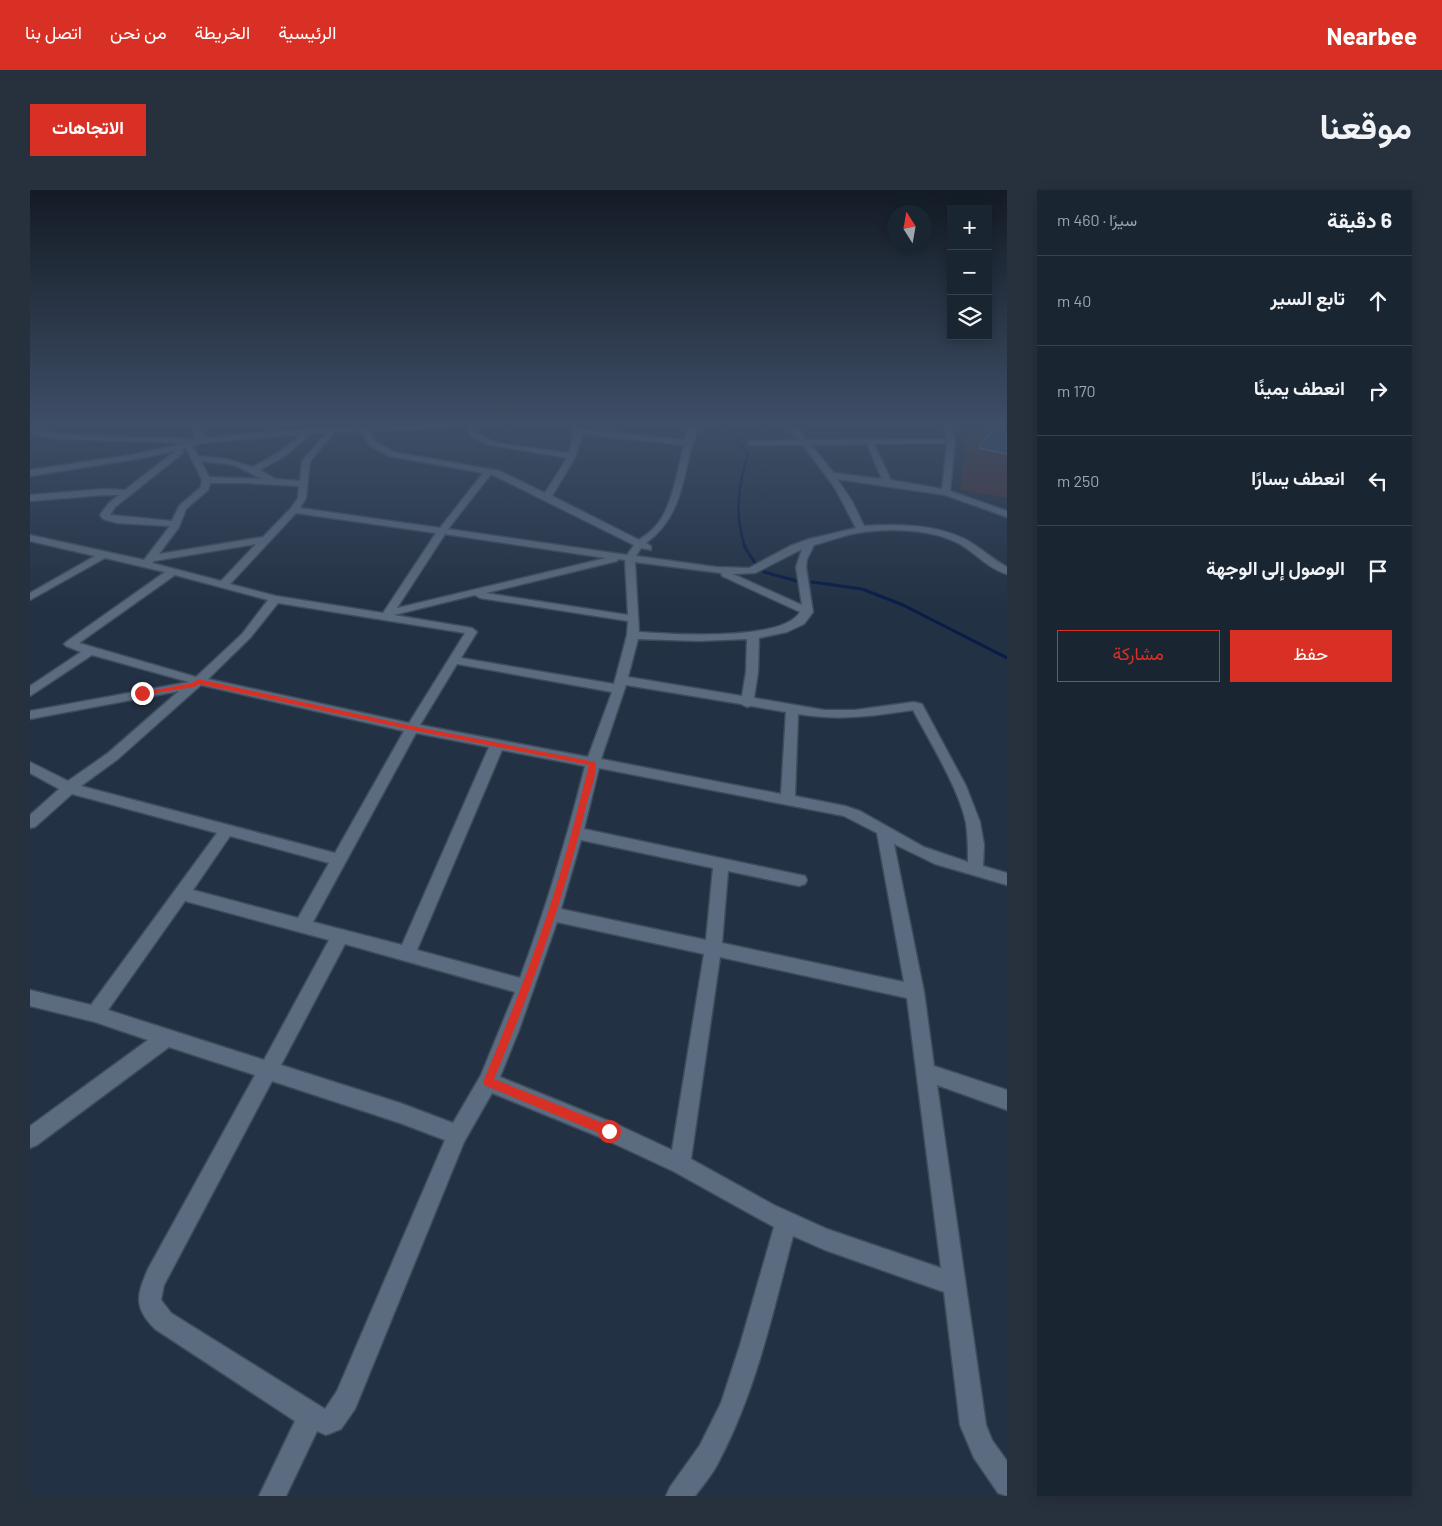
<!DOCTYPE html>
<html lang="ar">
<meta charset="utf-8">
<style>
body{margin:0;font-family:Barlow,Vazirmatn,sans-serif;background:#27313e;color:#f1f3f6;direction:rtl}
.controls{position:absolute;right:15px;top:15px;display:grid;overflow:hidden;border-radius:0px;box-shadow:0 2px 12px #0003}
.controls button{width:45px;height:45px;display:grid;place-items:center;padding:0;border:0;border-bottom:1px solid #38424d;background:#1a2532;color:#f1f3f6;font:25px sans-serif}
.compass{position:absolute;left:857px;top:15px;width:45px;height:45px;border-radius:50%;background:#1a2532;box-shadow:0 2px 12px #0003;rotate:349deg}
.stop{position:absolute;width:15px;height:15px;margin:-11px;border:4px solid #d93025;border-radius:50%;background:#fff}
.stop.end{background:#d93025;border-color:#fff;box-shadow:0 1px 5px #0008}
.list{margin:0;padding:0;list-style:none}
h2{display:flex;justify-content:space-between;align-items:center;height:65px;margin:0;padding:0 20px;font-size:21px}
h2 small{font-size:16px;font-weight:400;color:#9fa5ac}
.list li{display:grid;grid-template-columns:32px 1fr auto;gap:15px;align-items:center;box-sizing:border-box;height:90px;padding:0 20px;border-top:1px solid #38424d}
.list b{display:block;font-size:19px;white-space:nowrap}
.list em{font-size:16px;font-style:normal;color:#9fa5ac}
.actions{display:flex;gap:10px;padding:15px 20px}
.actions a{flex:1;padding:11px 0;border:1px solid #d93025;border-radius:0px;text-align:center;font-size:18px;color:#d93025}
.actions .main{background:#d93025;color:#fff}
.icon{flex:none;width:28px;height:28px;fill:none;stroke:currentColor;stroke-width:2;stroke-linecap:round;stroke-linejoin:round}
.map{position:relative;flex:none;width:977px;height:1306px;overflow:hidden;direction:ltr;border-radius:0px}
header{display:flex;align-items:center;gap:30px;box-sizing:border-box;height:70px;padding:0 25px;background:#d93025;color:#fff}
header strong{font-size:24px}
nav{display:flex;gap:28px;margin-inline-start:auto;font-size:18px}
.intro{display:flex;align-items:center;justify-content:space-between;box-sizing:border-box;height:120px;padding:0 30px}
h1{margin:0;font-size:35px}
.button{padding:12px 22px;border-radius:0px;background:#d93025;color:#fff;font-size:18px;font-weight:700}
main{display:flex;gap:30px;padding:0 30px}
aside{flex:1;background:#1a2532;border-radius:0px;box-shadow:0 2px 12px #0003}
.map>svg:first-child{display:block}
.education{fill:#463236}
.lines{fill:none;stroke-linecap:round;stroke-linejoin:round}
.stream-far1{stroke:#081c47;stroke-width:2.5}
.stream{stroke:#081c47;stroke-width:3}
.building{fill:#234a74;stroke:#7a8ba1}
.minor-casing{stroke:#3f4c5b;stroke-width:3}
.minor{fill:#5b6c80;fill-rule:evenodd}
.route{fill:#d93025}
</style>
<header>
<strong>Nearbee</strong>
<nav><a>الرئيسية</a><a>الخريطة</a><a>من نحن</a><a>اتصل بنا</a></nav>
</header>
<div class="intro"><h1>موقعنا</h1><a class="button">الاتجاهات</a></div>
<main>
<aside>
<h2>6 دقيقة<small>سيرًا · 460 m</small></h2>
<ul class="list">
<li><svg class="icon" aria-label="ahead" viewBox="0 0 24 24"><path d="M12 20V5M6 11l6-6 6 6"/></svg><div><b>تابع السير</b></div><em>40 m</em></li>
<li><svg class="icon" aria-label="right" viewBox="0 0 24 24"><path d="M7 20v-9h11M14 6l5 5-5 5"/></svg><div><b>انعطف يمينًا</b></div><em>170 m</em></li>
<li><svg class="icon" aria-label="left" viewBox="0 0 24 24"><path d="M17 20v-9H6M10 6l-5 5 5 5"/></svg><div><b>انعطف يسارًا</b></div><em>250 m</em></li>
<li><svg class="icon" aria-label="arrive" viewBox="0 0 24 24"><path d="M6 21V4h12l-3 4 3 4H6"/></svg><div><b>الوصول إلى الوجهة</b></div></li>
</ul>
<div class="actions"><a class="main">حفظ</a><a>مشاركة</a></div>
</aside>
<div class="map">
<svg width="977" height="1306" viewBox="0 0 977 1306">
<rect width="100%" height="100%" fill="#223143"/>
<!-- education -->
<path class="education" d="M930 235H977V308L930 300 935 259Z"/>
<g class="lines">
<!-- stream-far1 -->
<path class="stream-far1" d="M698 235 718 264C708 297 704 323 715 357"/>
<!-- stream -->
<path class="stream" d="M714 356 725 373
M734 382 767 391
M782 392 832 399 873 415 977 468"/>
</g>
<!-- building -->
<path class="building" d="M965 235H977V264L949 258Z"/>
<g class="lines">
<defs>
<path id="minor" d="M162 235H170L174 248 280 239 420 235 416 237 339 241 346 252 364 262 470 281 515 303 537 268 460 255 441 247 439 241 443 235H451L447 241 448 244 462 251 474 254 539 263 544 241 540 235H548L550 239 655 250 659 235H667L664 253 662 255C652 294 650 328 616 353L621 356V360L611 358 606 366 686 377 719 378 760 356 779 349 826 338 805 298 773 255H719V251L769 250 757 235H765L777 250 917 249 914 235H922L925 251 920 301 977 321V327L915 305 807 289 822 311 834 336C867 334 904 334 935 349 950 357 962 369 977 377V384C958 379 945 362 928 353 901 339 862 338 833 342 816 344 800 351 784 355L777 369 776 377 783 422 774 434 757 442 729 448 728 482 724 508 794 520H825L884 512 892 514 936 596 950 632 954 655 953 676 977 683V695L905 674 864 654 894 802 904 876 977 900V920L907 895 956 1235 962 1250 977 1271V1306L968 1303 944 1268 930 1235 914 1102 795 1060 763 1046C743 1122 726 1201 689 1271 683 1284 673 1295 665 1306H636L640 1297 670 1255 691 1213 710 1155 744 1037 643 981 572 948 462 903 434 952 325 1219 311 1239 296 1245 287 1241 256 1306H229L265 1231 125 1139C103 1117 107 1105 118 1079L225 885 139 857 7 955 0 958V936L118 850 65 832 0 816V800L61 815 187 643 42 604 5 637 0 638V625L29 599 0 583V572L38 591 78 563 149 501 0 529V521L159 492 62 465 0 506V496L51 462 36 456 34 454 36 452 135 382 75 368 0 410V403L65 366 0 351V345L114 370 140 336 87 333 73 329 70 325 79 313 89 305H74L0 311V305L74 299 95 300 145 261 107 269 0 286V280L107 264 156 253 30 249 0 243V239L30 245 166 249ZM331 241 340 256 359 266 453 283 410 338 270 318 276 308 280 271 305 242ZM282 243H297L272 271 270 291 245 289 230 280 255 266ZM272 244 249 262 223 277 197 269 168 266 163 256 172 253ZM552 244 654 255C647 281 643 317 625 337 621 342 614 346 609 350L522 306 546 266ZM917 253 912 299 861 290 844 254ZM837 254 852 289 804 283 781 255ZM156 258 172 290 171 297 149 316 142 331 80 325 85 317 153 263 152 259ZM171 271 204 275 232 289 179 287ZM461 284 604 355 597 365 418 339ZM180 293H217L269 296 268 308 261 318 233 347 129 364 149 337 156 319 178 300ZM266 323 406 343 353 423 246 406 200 394ZM415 344 576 368 367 418ZM226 354 191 391 122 373 124 371ZM772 359 766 377 772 415 703 384 725 383ZM588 369 595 370 598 425 456 403 587 371ZM605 372 691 383 692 386 770 422C752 452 642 444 609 442ZM145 385 238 410 212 444 166 487 49 453ZM445 405 450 408 598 431 597 445 584 494 431 468 447 442 442 438 364 425ZM248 413 435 443 379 533 178 489 220 448ZM608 449 669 451 717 449 716 482 712 506 598 487ZM427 474 582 502 558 567 390 535ZM171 495 374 541 305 663 51 596 88 569ZM596 495 711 514 717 517 721 516 756 522 751 604 571 569ZM883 520C900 552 929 599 936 633 938 646 938 659 938 672L894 657 830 621 815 616 765 606 768 524C809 531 843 526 883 520ZM386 543 459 557 372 755 283 732ZM472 560 555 576C537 648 516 718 490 788L387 760ZM569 578 814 626 847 643 874 792 692 753 698 681 769 696 775 694 777 690 775 686 554 639ZM200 646 299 673 268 728 163 700ZM551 650 683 678 676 750 531 719ZM155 711 299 750 234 870 78 820ZM527 732 674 764 642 960 586 934 470 887 489 840ZM315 754 485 802 451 885 423 933 370 913 251 875ZM690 767 877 808 911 1078 797 1039 744 1015 661 969ZM242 891 370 933 415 950 307 1201 295 1219 141 1123 131 1110 134 1095Z"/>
</defs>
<!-- minor casing -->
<use href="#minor" class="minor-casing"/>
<!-- minor -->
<use href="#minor" class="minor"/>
</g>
<!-- sky -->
<linearGradient id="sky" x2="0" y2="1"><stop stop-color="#131b25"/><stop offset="0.56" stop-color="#3e4e66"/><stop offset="1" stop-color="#3e4e66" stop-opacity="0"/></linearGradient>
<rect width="977" height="418" fill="url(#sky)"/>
<!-- route -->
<path class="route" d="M168 489 382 536 565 572C568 584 559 603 556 616 534 709 501 800 464 889L583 937 585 941 583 945 579 947 454 895 453 892C476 837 498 782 517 725 534 676 546 625 559 575L382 540 170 494 164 497 112 505 109 503 162 493Z"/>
</svg>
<div class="controls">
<button>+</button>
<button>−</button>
<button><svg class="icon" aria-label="layers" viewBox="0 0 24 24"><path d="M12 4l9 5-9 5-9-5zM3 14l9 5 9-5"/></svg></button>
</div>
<svg class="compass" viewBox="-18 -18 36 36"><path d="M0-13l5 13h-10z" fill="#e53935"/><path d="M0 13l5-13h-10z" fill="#9fa5ac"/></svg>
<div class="stop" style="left:579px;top:941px"></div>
<div class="stop end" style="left:112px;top:503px"></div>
</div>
</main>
